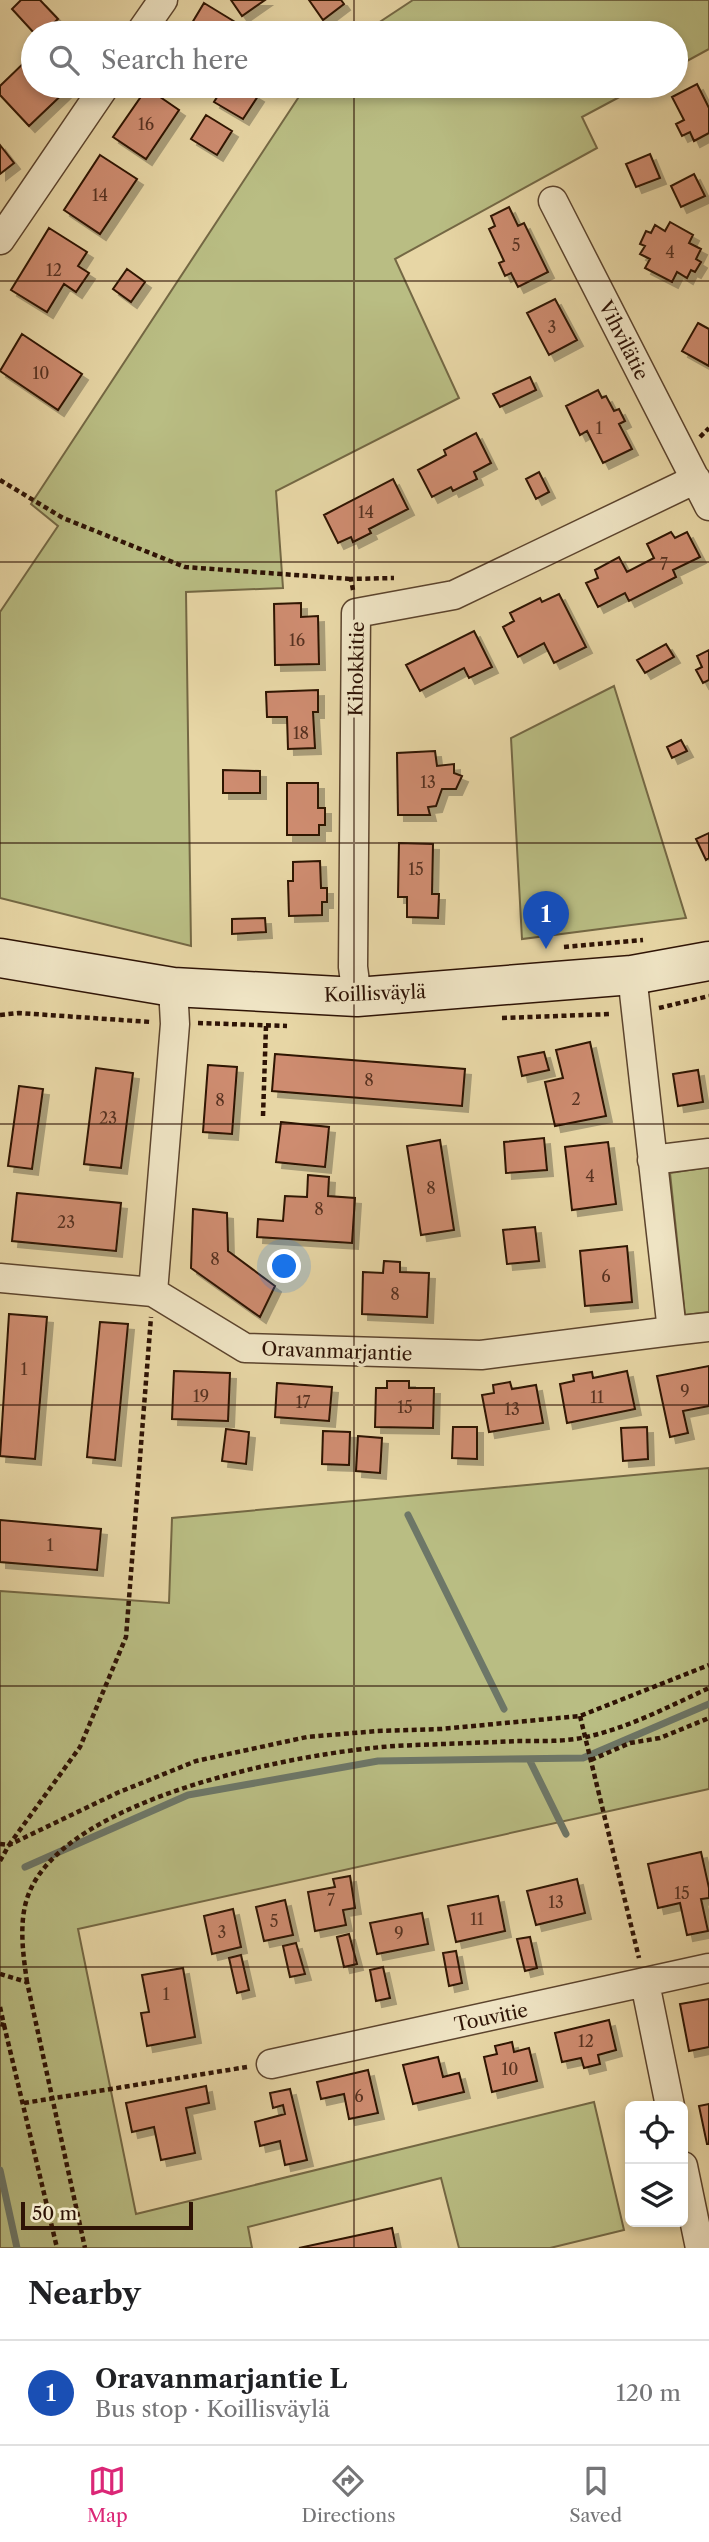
<!DOCTYPE html>
<meta charset="utf-8">
<style>
body{margin:0;font-family:"Libre Caslon Text",serif;background:#f6f6f6;color:#202124}
.controls{position:absolute;right:21px;bottom:21px;display:grid;overflow:hidden;border-radius:10px;box-shadow:0 4px 10px #0003}
.controls button{width:63px;height:63px;display:grid;place-items:center;padding:0;border:0;border-bottom:2px solid #e0e0e0;background:#fff;color:#202124;font:35px sans-serif}
.scale{position:absolute;left:21px;bottom:18px;width:172px;box-sizing:border-box;padding-left:7px;border:4px solid #2e1305;border-top:0;font-size:19px;line-height:24px;white-space:nowrap;color:#2e1305;-webkit-text-stroke:5px #efe4c4;paint-order:stroke}
.you{position:absolute;left:285px;top:1267px;width:24px;height:24px;margin:-18px;border:5px solid #fff;border-radius:50%;background:#1a73e8;box-shadow:0 0 0 10px #1a73e833}
.badge{display:grid;place-items:center;width:46px;height:46px;border-radius:50%;background:#db2777;color:#fff;font-size:23px;font-weight:700}
.pin{position:absolute;translate:-50% -58px;filter:drop-shadow(0 2px 4px #0008)}
.pin::after{content:'';position:absolute;top:37px;width:24px;height:21px;background:inherit;clip-path:polygon(0 0,100% 0,50% 100%)}
.list{margin:0;padding:0;list-style:none}
h2{display:flex;justify-content:space-between;align-items:center;height:91px;margin:0;padding:0 28px;font-size:30px}
h2 small{font-size:23px;font-weight:400;color:#757577}
.list li{display:grid;grid-template-columns:46px 1fr auto;gap:21px;align-items:center;box-sizing:border-box;height:105px;padding:0 28px;border-top:2px solid #e0e0e0}
.list b{display:block;font-size:26px;white-space:nowrap}
.list p{margin:0;font-size:23px;white-space:nowrap;color:#757577}
.list em{font-size:23px;font-style:normal;color:#757577}
.icon{flex:none;width:38px;height:38px;fill:none;stroke:currentColor;stroke-width:2;stroke-linecap:round;stroke-linejoin:round}
.map{position:relative;flex:none;width:709px;height:2248px;overflow:hidden}
.search{position:absolute;background:#fff;box-shadow:0 4px 10px #0003;left:21px;right:21px;top:21px;height:77px;display:flex;align-items:center;gap:18px;box-sizing:border-box;padding:0 24px;border-radius:38px;color:#757577;font-size:26px}
.sheet{height:196px;background:#fff}
nav{display:flex;justify-content:space-around;align-items:center;box-sizing:border-box;height:98px;border-top:2px solid #e0e0e0;background:#fff;font-size:19px;color:#757577}
nav a{display:grid;justify-items:center;gap:4px}
nav .on{color:#db2777}
.map>svg:first-child{display:block}
.green{fill:#b9bd83;stroke:#746844;stroke-width:2}
.lines{fill:none;stroke-linecap:round;stroke-linejoin:round}
.stream{stroke:#6d7768;stroke-width:7}
.building{fill:#ce8c70;stroke:#2e1305;stroke-width:2;filter:url(#shadow)}
.street-casing{stroke:#5c442d;stroke-width:31}
.secondary-casing{stroke:#2e1305;stroke-width:41}
.path{stroke:#2e1305;stroke-width:4.5;stroke-dasharray:5 3.5;stroke-linecap:butt}
.street{stroke:#efe4c4;stroke-width:28}
.secondary{stroke:#efe4c4;stroke-width:38}
.grid{fill:none;stroke:#2e1305;stroke-width:2;stroke-opacity:0.55}
.labels{text-anchor:middle;stroke-width:7;stroke-linejoin:round;paint-order:stroke}
.number-label{font-size:16px;fill:#563120}
.street-label{font-size:19px;fill:#2e1305;stroke:#efe4c4}
</style>
<div class="map">
<svg width="709" height="2248" viewBox="0 0 709 2248">
<defs>
<filter id="shadow"><feDropShadow dx="6" dy="6" stdDeviation="0" flood-color="#0004"/></filter>
</defs>
<rect width="100%" height="100%" fill="#e7d6a5"/>
<filter id="stains"><feTurbulence type="fractalNoise" baseFrequency=".00286" numOctaves="4"/><feColorMatrix values="0 0 0 0 .2 0 0 0 0 .09 0 0 0 0 .02 0 0 0 .5 -.17"/></filter>
<radialGradient id="worn" r=".72"><stop offset=".6" stop-color="#630" stop-opacity="0"/><stop offset="1" stop-color="#630" stop-opacity=".3"/></radialGradient>
<!-- green -->
<path class="green" d="M413 0H709V49L676 67V33H363Z
M306 86H640L582 117 597 148 395 259 459 398 276 491 283 588 186 592 191 946 0 898V612L58 526 31 504Z
M614 686 686 918 522 939 511 738Z
M709 1167V1312L685 1315 670 1173Z
M709 1468V1789L78 1929 136 2214 594 2102 624 2230 550 2248H459L441 2178 248 2227 252 2248H0V1591L169 1603 172 1518Z"/>
<g class="lines">
<!-- stream -->
<path class="stream" d="M408 1515 504 1709
M529 1759 566 1834
M25 1867 188 1795 378 1761 583 1758 709 1704
M0 2170 17 2248"/>
</g>
<!-- building -->
<path class="building" d="M21 0H40L58 19 43 33H34L12 9Z
M231 0H265L242 16Z
M309 0H341L344 4 323 20Z
M204 3 245 28 242 33H186Z
M33 54V86H71L29 126 0 95V86Z
M697 84 709 108V133L694 141 690 132 682 136 676 124 684 120 672 97Z
M224 86H241L258 96 243 119 214 102Z
M147 88 179 110 146 159 113 137Z
M206 115 232 131 217 155 191 139Z
M0 145 14 163 0 174Z
M650 154 660 178 636 187 626 164Z
M100 155 137 179 100 234 64 210Z
M694 174 705 196 681 207 671 186Z
M509 207 518 226 524 223 548 272 518 287 511 273 505 276 499 263 504 261 489 229 495 226 491 216Z
M670 222 693 235 689 243 701 249 696 259 701 262 695 272 691 270 687 278 677 272 672 282 645 268 650 259 640 254 645 246 640 244 646 231 651 233 655 225 665 231Z
M49 228 87 252 78 266 89 273 76 292 64 284 47 312 11 290Z
M127 269 145 282 131 302 113 289Z
M555 299 577 340 549 355 527 313Z
M698 323 709 329V366L682 351Z
M22 334 82 374 58 410 0 371Z
M530 377 536 390 500 407 493 394Z
M598 390 602 398 606 396 614 411 619 409 625 421 619 424 632 449 603 463 587 431 580 435 566 406Z
M476 433 491 463 474 472 477 479 453 491 451 487 432 497 418 470 446 455 444 450Z
M539 472 549 492 536 499 526 479Z
M393 479 408 509 369 529 371 533 353 542 351 537 338 543 324 515Z
M671 532 675 538 687 532 700 557 673 570 676 577 629 601 625 593 598 607 586 583 598 578 595 570 619 557 627 572 654 558 647 544Z
M559 594 586 647 554 663 544 643 518 657 503 627 514 621 510 613 540 598 542 602Z
M301 603V617L318 616 319 664 275 665 274 604Z
M474 631 492 667 469 678 464 668 420 691 406 665Z
M666 644 674 657 645 673 637 660Z
M709 650V680L703 683 696 670 702 667 697 656Z
M318 690V712H313L315 748 288 749 287 717H267L266 692Z
M681 740 687 751 672 758 667 747Z
M435 751 437 766 454 764V773L462 776 456 789H442L436 806 428 807 430 815H398L397 753Z
M223 770 260 771V793H223Z
M287 783H318V808H325V825H319V835H287Z
M709 833V858L706 860 696 839Z
M399 843 433 844 432 894H439L438 918 407 917V897H398Z
M320 861 321 888H327V902H322V915L289 916 288 881H293V862Z
M265 918 266 932 232 934V919Z
M590 1042 606 1116 555 1126 545 1082 563 1078 556 1050Z
M544 1052 549 1070 522 1076 518 1057Z
M275 1054 465 1069 462 1106 272 1091Z
M208 1065 237 1067 232 1134 203 1132Z
M96 1068 133 1073 121 1168 84 1164Z
M698 1070 703 1102 678 1106 673 1074Z
M19 1086 43 1089 32 1169 8 1166Z
M281 1122 329 1127 325 1167 276 1162Z
M544 1138 547 1170 506 1173 504 1142Z
M440 1140 454 1230 421 1235 407 1146Z
M608 1142 616 1204 572 1210 565 1147Z
M308 1175 329 1177 328 1196 355 1198 352 1243 257 1237 258 1219 283 1221 285 1196 307 1197Z
M17 1193 121 1203 116 1251 12 1241Z
M193 1209 227 1213 228 1251 275 1286 260 1317 191 1268Z
M535 1227 539 1261 507 1264 503 1230Z
M627 1246 632 1302 585 1306 580 1251Z
M384 1261 400 1262V1272L429 1273 427 1317 362 1314 363 1272 383 1273Z
M9 1314 47 1317 35 1459 0 1456Z
M100 1322 128 1324 115 1460 87 1457Z
M709 1366V1406L683 1411 688 1433 670 1437 657 1376Z
M174 1371 230 1373 228 1421 172 1419Z
M627 1371 635 1409 567 1423 560 1384 574 1381 573 1375 592 1372 593 1378Z
M387 1381H409V1388H434L433 1428 375 1427 376 1388H387Z
M510 1382 512 1389 536 1385 543 1423 489 1432 482 1395 494 1393 493 1385Z
M277 1383 332 1387 329 1421 275 1417Z
M453 1427H477V1459L452 1458Z
M647 1427 648 1459 623 1461 621 1428Z
M226 1429 249 1432 246 1464 222 1461Z
M323 1431 350 1432 349 1465 322 1464Z
M358 1436 382 1438 380 1473 356 1471Z
M0 1520 101 1529 97 1570 0 1562Z
M701 1852 709 1888V1898L701 1899 708 1931 687 1935 680 1903 658 1908 648 1864Z
M350 1876 355 1908 343 1910 346 1925 315 1931 308 1892 335 1887 333 1879Z
M577 1879 585 1913 536 1925 527 1891Z
M498 1896 505 1931 456 1942 448 1906Z
M285 1900 293 1935 264 1941 256 1907Z
M233 1909 241 1947 212 1954 204 1916Z
M422 1913 428 1944 377 1954 370 1923Z
M349 1934 357 1964 344 1967 337 1937Z
M530 1937 537 1968 525 1971 517 1939Z
M296 1943 305 1974 290 1977 283 1946Z
M456 1951 462 1983 449 1986 443 1953Z
M241 1955 249 1990 237 1993 229 1958Z
M383 1967 390 1998 376 2001 370 1970Z
M183 1968 195 2037 147 2046 141 2013 149 2012 142 1975Z
M709 1999V2047L689 2051 680 2004Z
M609 2020 616 2050 598 2055 600 2064 584 2068 581 2058 562 2062 555 2033Z
M512 2042 514 2052 529 2048 537 2081 492 2092 484 2057 497 2054 495 2046Z
M438 2057 443 2077 459 2073 464 2092 413 2104 403 2065Z
M368 2070 378 2113 349 2119 344 2094 321 2099 317 2082Z
M206 2086 209 2103 186 2108 195 2153 161 2160 154 2127 132 2132 126 2103Z
M290 2089 307 2160 285 2165 280 2141 260 2146 255 2122 285 2114 283 2105 273 2108 270 2093Z
M709 2104V2144H707L699 2106Z
M392 2228 396 2248H299Z"/>
<g class="lines">
<defs>
<path id="street" d="M140 33 163 0
M553 201 709 506
M0 240 105 86
M632 975 672 1331 709 1327
M173 987 175 1024 153 1292 245 1348 481 1355 672 1331
M357 997 353 967 356 613 454 595 696 479
M652 1160 709 1153
M0 1278 153 1292
M645 1983 670 2106
M271 2064 709 1968
M683 2166 700 2248"/>
<path id="secondary" d="M0 958 173 987 357 997 632 975 709 961"/>
</defs>
<!-- street casing -->
<use href="#street" class="street-casing"/>
<!-- secondary casing -->
<use href="#secondary" class="secondary-casing"/>
<!-- path -->
<path class="path" d="M700 437 709 428
M0 480 63 518 185 567 351 579
M353 590 351 579 394 578
M564 947 643 940
M659 1008 709 996
M0 1015 19 1013 151 1022
M502 1018 612 1014
M198 1023 287 1026
M263 1116 266 1026
M580 1716 639 1958
M591 1760 630 1743 660 1738 709 1718
M0 1844 9 1845 80 1747 126 1637 151 1317
M0 1861 9 1845 117 1793 196 1761 307 1737 377 1731 441 1729 580 1716 709 1665
M0 1974 27 1982 85 2248
M27 1982C23 1954 18 1920 29 1893 68 1796 303 1752 395 1746 436 1744 477 1743 517 1741 539 1741 564 1742 586 1737 628 1728 670 1706 709 1688
M0 2007 4 2025 0 2024
M4 2025 57 2248
M24 2103 247 2067"/>
<!-- street -->
<use href="#street" class="street"/>
<!-- secondary -->
<use href="#secondary" class="secondary"/>
</g>
<!-- grid -->
<path class="grid" d="M354 0V33M354 86V2248M0 281H709M0 562H709M0 843H709M0 1124H709M0 1405H709M0 1686H709M0 1967H709"/>
<g class="labels">
<!-- number labels -->
<g class="number-label">
<text x="146" y="130">16</text>
<text x="100" y="201">14</text>
<text x="516" y="251">5</text>
<text x="670" y="258">4</text>
<text x="54" y="276">12</text>
<text x="552" y="333">3</text>
<text x="41" y="379">10</text>
<text x="599" y="434">1</text>
<text x="366" y="518">14</text>
<text x="664" y="570">7</text>
<text x="297" y="646">16</text>
<text x="301" y="739">18</text>
<text x="428" y="788">13</text>
<text x="416" y="875">15</text>
<text x="369" y="1086">8</text>
<text x="576" y="1105">2</text>
<text x="220" y="1106">8</text>
<text x="108" y="1124">23</text>
<text x="590" y="1182">4</text>
<text x="431" y="1194">8</text>
<text x="319" y="1215">8</text>
<text x="66" y="1228">23</text>
<text x="215" y="1265">8</text>
<text x="606" y="1282">6</text>
<text x="395" y="1300">8</text>
<text x="24" y="1375">1</text>
<text x="685" y="1397">9</text>
<text x="201" y="1402">19</text>
<text x="597" y="1403">11</text>
<text x="303" y="1408">17</text>
<text x="405" y="1413">15</text>
<text x="512" y="1415">13</text>
<text x="50" y="1551">1</text>
<text x="682" y="1899">15</text>
<text x="331" y="1906">7</text>
<text x="556" y="1908">13</text>
<text x="477" y="1925">11</text>
<text x="274" y="1927">5</text>
<text x="222" y="1938">3</text>
<text x="399" y="1939">9</text>
<text x="166" y="2000">1</text>
<text x="586" y="2047">12</text>
<text x="510" y="2075">10</text>
<text x="359" y="2102">6</text>
</g>
<!-- street labels -->
<g class="street-label">
<text transform="translate(624 340) rotate(63)" y="7">Vihvilätie</text>
<text transform="translate(356 669) rotate(-89)" y="7">Kihokkitie</text>
<text transform="translate(375 993) rotate(-2)" y="7">Koillisväylä</text>
<text transform="translate(337 1351) rotate(2)" y="7">Oravanmarjantie</text>
<text transform="translate(491 2017) rotate(-12)" y="7">Touvitie</text>
</g>
</g>
<rect width="100%" height="100%" filter="url(#stains)"/>
<rect width="100%" height="100%" fill="url(#worn)"/>
</svg>
<div class="controls">
<button><svg class="icon" aria-label="locate" viewBox="0 0 24 24"><circle cx="12" cy="12" r="6"/><path d="M12 2v4M12 18v4M2 12h4M18 12h4"/></svg></button>
<button><svg class="icon" aria-label="layers" viewBox="0 0 24 24"><path d="M12 4l9 5-9 5-9-5zM3 14l9 5 9-5"/></svg></button>
</div>
<div class="scale">50 m</div>
<div class="you"></div>
<div class="pin badge" style="left:546px;top:949px;background:#1a4fb4">1</div>
<div class="search"><svg class="icon" aria-label="search" viewBox="0 0 24 24"><circle cx="10" cy="10" r="6"/><path d="M15 15l6 6"/></svg>Search here</div>
</div>
<section class="sheet">
<h2>Nearby<small></small></h2>
<ul class="list">
<li><span class="badge" style="background:#1a4fb4">1</span><div><b>Oravanmarjantie L</b><p>Bus stop · Koillisväylä</p></div><em>120 m</em></li>
</ul>
</section>
<nav>
<a class="on"><svg class="icon" aria-label="map" viewBox="0 0 24 24"><path d="M3 6l6-2 6 2 6-2v14l-6 2-6-2-6 2zM9 4v14M15 6v14"/></svg>Map</a>
<a><svg class="icon" aria-label="directions" viewBox="0 0 24 24"><path d="M12 3l9 9-9 9-9-9zM9 14v-3h6M13 9l2 2-2 2"/></svg>Directions</a>
<a><svg class="icon" aria-label="saved" viewBox="0 0 24 24"><path d="M7 4h10v16l-5-4-5 4z"/></svg>Saved</a>
</nav>
